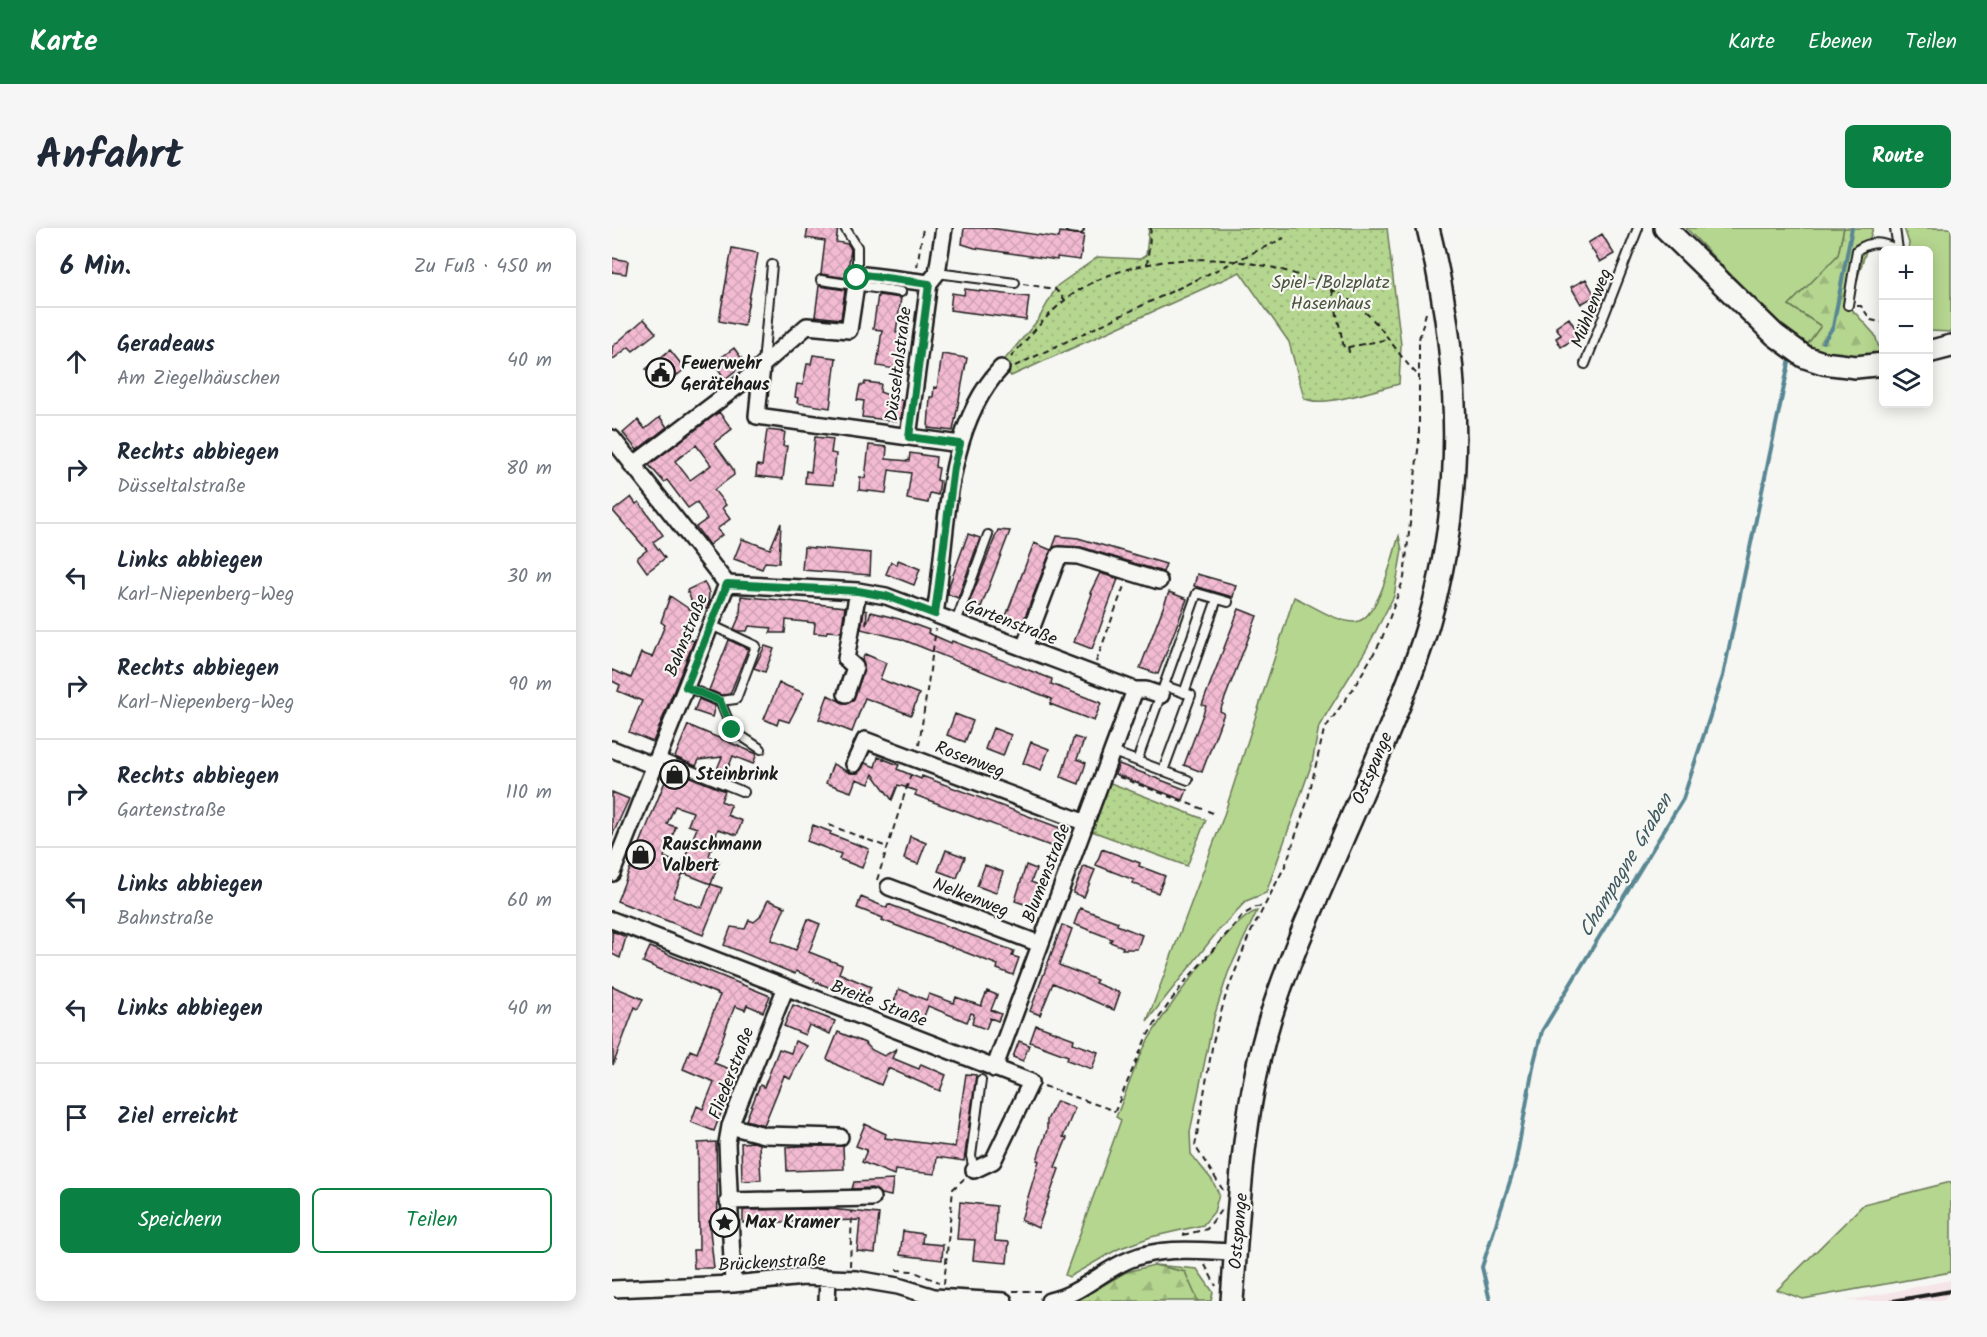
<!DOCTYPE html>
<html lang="de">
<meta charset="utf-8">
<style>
body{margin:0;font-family:Kalam,sans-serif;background:#f6f6f7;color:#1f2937}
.controls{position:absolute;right:18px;top:18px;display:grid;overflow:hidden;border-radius:9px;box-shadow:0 3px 15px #0003}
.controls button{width:54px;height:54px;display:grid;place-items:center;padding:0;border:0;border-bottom:2px solid #e0e1e3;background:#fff;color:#1f2937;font:30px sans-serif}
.stop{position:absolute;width:18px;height:18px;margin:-14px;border:4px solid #0b8043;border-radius:50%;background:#fff}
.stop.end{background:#0b8043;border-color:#fff;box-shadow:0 2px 6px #0008}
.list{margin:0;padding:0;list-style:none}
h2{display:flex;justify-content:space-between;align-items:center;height:78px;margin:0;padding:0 24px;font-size:26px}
h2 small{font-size:20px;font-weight:400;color:#747a83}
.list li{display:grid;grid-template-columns:39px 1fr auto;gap:18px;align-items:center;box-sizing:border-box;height:108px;padding:0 24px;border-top:2px solid #e0e1e3}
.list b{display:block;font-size:22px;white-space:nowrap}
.list p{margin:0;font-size:20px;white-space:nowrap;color:#747a83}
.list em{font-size:20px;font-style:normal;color:#747a83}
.actions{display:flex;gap:12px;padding:18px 24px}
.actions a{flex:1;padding:14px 0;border:2px solid #0b8043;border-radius:9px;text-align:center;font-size:21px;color:#0b8043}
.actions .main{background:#0b8043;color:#fff}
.icon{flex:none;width:33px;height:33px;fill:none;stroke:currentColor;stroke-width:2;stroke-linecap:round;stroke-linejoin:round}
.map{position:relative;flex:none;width:1339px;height:1073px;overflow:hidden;border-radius:9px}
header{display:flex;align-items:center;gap:36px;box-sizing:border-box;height:84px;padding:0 30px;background:#0b8043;color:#fff}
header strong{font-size:28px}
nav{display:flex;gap:33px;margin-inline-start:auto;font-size:21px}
.intro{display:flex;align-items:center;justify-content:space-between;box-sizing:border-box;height:144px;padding:0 36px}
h1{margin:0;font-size:42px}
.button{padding:15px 27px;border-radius:9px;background:#0b8043;color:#fff;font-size:21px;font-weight:700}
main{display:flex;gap:36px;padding:0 36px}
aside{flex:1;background:#fff;border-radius:9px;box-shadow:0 3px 15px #0003}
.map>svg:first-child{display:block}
.built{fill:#f5e4e8}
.green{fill:#b5d68f;stroke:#687956;stroke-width:1.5}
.forest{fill:url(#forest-firs);stroke:#687956;stroke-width:1.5}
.park{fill:url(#park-dots);stroke:#687956;stroke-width:1.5}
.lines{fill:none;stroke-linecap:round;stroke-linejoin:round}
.stream{stroke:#598793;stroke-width:4}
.building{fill:url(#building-cross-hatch);stroke:#1c1c1c;stroke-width:1.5;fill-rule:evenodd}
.lane-casing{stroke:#1c1c1c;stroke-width:12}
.street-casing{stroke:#1c1c1c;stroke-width:20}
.secondary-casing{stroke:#1c1c1c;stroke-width:26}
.path{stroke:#1c1c1c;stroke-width:2;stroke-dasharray:6 4.5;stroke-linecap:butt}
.lane{stroke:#f6f6f2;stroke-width:8}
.street{stroke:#f6f6f2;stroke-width:15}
.secondary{stroke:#f6f6f2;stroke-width:21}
.rail{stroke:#1c1c1c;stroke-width:4}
.route{stroke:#0b8043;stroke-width:8}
.labels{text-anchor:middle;stroke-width:4.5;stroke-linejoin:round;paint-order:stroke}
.park-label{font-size:18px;fill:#4a543e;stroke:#f6f6f2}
.street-label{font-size:18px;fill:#1c1c1c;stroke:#f6f6f2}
.poi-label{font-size:18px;font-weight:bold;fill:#1c1c1c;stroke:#f6f6f2;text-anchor:start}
.water-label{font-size:20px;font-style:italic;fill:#405a61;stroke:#f6f6f2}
</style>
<header>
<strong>Karte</strong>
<nav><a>Karte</a><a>Ebenen</a><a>Teilen</a></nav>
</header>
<div class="intro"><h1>Anfahrt</h1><a class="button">Route</a></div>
<main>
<aside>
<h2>6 Min.<small>Zu Fuß · 450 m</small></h2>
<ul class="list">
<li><svg class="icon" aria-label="ahead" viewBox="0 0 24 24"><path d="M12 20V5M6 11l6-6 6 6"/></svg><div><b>Geradeaus</b><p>Am Ziegelhäuschen</p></div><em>40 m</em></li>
<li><svg class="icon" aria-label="right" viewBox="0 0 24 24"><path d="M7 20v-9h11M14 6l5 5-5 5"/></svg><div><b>Rechts abbiegen</b><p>Düsseltalstraße</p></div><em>80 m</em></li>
<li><svg class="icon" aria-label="left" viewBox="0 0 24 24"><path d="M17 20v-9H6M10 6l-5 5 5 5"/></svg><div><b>Links abbiegen</b><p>Karl-Niepenberg-Weg</p></div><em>30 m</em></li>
<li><svg class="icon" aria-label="right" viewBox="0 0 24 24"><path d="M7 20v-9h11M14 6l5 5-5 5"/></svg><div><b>Rechts abbiegen</b><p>Karl-Niepenberg-Weg</p></div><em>90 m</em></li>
<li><svg class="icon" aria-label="right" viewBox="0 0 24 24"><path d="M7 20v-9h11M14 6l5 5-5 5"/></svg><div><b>Rechts abbiegen</b><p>Gartenstraße</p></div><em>110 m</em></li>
<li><svg class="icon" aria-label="left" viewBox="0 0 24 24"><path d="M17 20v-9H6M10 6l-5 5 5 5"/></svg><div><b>Links abbiegen</b><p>Bahnstraße</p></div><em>60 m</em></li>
<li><svg class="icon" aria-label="left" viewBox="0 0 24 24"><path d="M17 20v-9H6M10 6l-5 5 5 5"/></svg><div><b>Links abbiegen</b></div><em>40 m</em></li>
<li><svg class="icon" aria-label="arrive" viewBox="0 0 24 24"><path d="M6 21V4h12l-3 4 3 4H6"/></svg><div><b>Ziel erreicht</b></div></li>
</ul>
<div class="actions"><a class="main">Speichern</a><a>Teilen</a></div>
</aside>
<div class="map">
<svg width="1339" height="1073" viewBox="0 0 1339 1073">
<defs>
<pattern id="forest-firs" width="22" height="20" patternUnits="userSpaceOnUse" patternTransform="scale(1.5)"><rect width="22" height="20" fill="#b5d68f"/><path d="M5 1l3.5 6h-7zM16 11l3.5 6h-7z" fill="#9bb77b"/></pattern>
<pattern id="park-dots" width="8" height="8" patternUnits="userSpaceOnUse" patternTransform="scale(1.5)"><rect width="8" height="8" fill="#b5d68f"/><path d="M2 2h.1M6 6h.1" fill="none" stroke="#9bb77b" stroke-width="1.8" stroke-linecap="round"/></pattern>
<pattern id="building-cross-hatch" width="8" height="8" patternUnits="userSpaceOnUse" patternTransform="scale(1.5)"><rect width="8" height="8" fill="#f3bbd2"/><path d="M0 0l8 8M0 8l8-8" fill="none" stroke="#d0a0b4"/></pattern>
</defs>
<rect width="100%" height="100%" fill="#f6f6f2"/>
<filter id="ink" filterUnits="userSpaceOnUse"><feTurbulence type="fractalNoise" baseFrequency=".0167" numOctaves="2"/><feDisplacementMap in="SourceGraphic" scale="12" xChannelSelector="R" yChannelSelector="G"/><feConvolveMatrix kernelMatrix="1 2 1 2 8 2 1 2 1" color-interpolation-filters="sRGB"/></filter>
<g filter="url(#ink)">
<!-- built -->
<path class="built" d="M1339 1052V1073H1235Z"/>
<!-- green -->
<path class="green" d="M1074 0H1232L1226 27 1177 77 1209 98 1195 117 1160 90Z
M1292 0H1339V104L1317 103 1316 22H1296L1297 15Z
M787 308 790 322 782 368 754 422 707 498 700 535 654 665 634 673 606 703 535 793 611 590 682 369C700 377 722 393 742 394 766 395 781 326 787 308Z
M645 683 616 745 602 789 578 904 579 926 600 952 607 966 602 984 591 997 539 1009 506 1021 457 1049 453 1047 509 892 504 889C514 866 521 842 532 820 544 794 620 689 645 683Z
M1339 954V1044L1191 1071 1165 1062 1252 976Z
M542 1037 585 1041 601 1064 599 1073H585L573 1044Z"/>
<!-- forest -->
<path class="forest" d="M1232 0H1261L1237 78 1263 107 1270 130 1217 127 1195 117 1209 98 1177 77 1226 27Z
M542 1037 573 1044 586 1073H464L514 1044Z"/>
<!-- park -->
<path class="park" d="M537 0H775L789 117 787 156C766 161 709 181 692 170L677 114 628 44 399 148 388 137 426 92 445 58 486 29 528 31 534 27Z
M496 554 594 592 575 638 477 602Z"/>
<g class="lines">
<!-- stream -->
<path class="stream" d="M1211 114 1221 99 1240 0
M878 1073 870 1039 903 938 922 834 930 803 1071 571 1111 448 1177 135"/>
</g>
<!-- building -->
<path class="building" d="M196 0H226L224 14 236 16 239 21 235 50 209 46 213 13 194 10Z
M352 0H378L447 10 448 4 472 7 468 32 445 29V32L363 20 350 16Z
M990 6 1002 26 988 34 976 15Z
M120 20 146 25 132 98 107 93Z
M0 30 16 33 14 46 0 44Z
M974 51 983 68 969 76 959 59Z
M207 58 233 62 229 91 203 88Z
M353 61 417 69 414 92 338 82 340 65 352 67Z
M266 67 289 70 284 104 295 106 289 142 265 138 270 102 261 101Z
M957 90 968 108 949 119 944 110 949 107 944 99Z
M32 91 44 105 21 123 17 119 0 132V119Z
M122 120 133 135 113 151 102 135Z
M58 122 73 141 58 153 55 150 47 156 34 141Z
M330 126 355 130 341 203 316 200 318 169H321L322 159 325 160Z
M201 127 224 130 218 180 185 175 186 170 183 169 185 156 191 157 195 136H199Z
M253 154 269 156 268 164 291 173 289 191 284 190V193L250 189 252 173 245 172 248 157H252Z
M107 184 120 201 102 215 121 241 122 247 102 262 114 277 110 280 118 291 105 301 110 307 97 317 84 299 95 291 85 274 76 280 55 252 52 254 37 237ZM84 217 99 237 78 252 63 233Z
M48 189 55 199 25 222 11 205 26 192 33 201Z
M155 202 173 204 171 218H175L171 251 144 248 145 237 150 238Z
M203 209 221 211 219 225 224 226 221 257 193 255 194 243 199 244Z
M257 217 275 219 274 231 297 233 298 225 324 229 323 239 327 240 325 252 328 253 326 267 318 265 316 275 295 271 299 245 277 242 274 265 247 262 248 249 253 250Z
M19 269 24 276 27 274 51 307 41 314 53 330 35 344 25 330 35 322 1 283Z
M169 295 167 335 153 334 150 341 122 331 130 311 158 321Z
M386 302 398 303 369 379 357 375Z
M356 306 368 310 346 370 336 366 337 358Z
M445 308 466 310 554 336 551 344 469 319H441Z
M422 315 439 322 411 394 394 388Z
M192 319 259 325 258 347 190 342Z
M286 332 308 341 302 357 274 346 279 334 285 337Z
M488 345 506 351 480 421 462 414 480 366 478 365Z
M585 346 624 357 621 369 582 358Z
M92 354 97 364 96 377 95 381 82 379 75 362Z
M557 364 575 371 546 446 528 440Z
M58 368 83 385 74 410 82 413 41 514 17 504 30 473 6 463 8 457 0 453V442L19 450 29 425 40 429 53 397 49 394Z
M129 368 233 379 229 404 215 403 214 406 202 405 203 395 174 392 173 405H158L160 400 137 398 135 403H125L122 401 128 387Z
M627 381 645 388 608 483 612 485 590 544 572 537 594 478 590 477Z
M252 382 255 383 254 397 259 384 287 391 317 402 316 405 339 415 340 413 440 451 439 456 489 475 482 493 438 476 440 471 289 411 249 401Z
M117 412 136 421 118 466 109 467 97 462Z
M153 418 162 421 153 444 142 440Z
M253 426 274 435 268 451 307 466 299 487 253 470 240 504 207 491 216 467 231 475 241 473 252 442 250 432Z
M167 455 192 465 177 494 167 491 165 497 152 491Z
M87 471 103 478 100 489 82 483Z
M343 486 361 493 353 514 335 507Z
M76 497 145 526 141 536 121 528 112 550 103 546 110 529 87 532 84 538 63 529Z
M381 500 399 507 391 528 373 521Z
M462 509 472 512 465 531 474 535 467 556 449 549Z
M419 514 437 521 429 542 411 535Z
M266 529 287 537 285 541 309 551 310 548 448 600 441 619 303 567 305 563 286 557 280 572 261 546 257 556 244 551 239 564 214 555 221 536 238 545H246L253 535 263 539Z
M507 536 575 562 571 572 503 546Z
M58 541 113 563 109 573 119 577 115 587 130 593 125 607 106 601 97 628 108 632 99 656 110 660 91 707 5 673ZM63 578 81 584 76 597 85 600 70 637 52 629 64 599 55 596ZM71 645 99 656 90 680 61 669Z
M0 564 17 571 0 608Z
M201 597 219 604 218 606 257 621 250 640 227 631 229 626 195 613Z
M298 608 314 615 306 636 292 631Z
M490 621 528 635 527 638 553 648 546 665 520 655 522 652 484 637Z
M334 622 353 629 345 650 326 643Z
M373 637 391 644 384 665 365 658Z
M414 637 424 641 419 654 429 658 421 679 403 673Z
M472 638 483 642 472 669 461 665Z
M249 669 275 680 276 676 402 723 400 728 407 730 401 747 385 741 386 737 270 692 271 690 245 680Z
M156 672 173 679 159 712 184 722 196 691 208 696 197 724 230 737 227 745 259 759 252 774 202 753 203 751 184 743 183 746 112 717 119 699 133 701 137 692 142 694 148 689Z
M468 680 506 694 505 697 530 707 525 721H510L511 719 498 714 500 711 462 696Z
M450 697 460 701 447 737 485 752 483 755 508 765 502 782 441 755 428 787 418 783Z
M0 703 14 709 8 730 0 726Z
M38 719 158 768 151 784 135 777 133 782 123 778 116 795 102 835 125 844 102 903 79 894 85 878 91 881 102 854 71 841 78 822 85 825 108 767 31 734Z
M0 758 31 771 26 781 23 779 1 837Z
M287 761 314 772 317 766 342 775 344 769 369 778 375 763 385 767 379 782 389 786 386 793 378 790 374 801 360 796 362 786 359 785 355 794 316 778 311 791 280 779Z
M181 777 223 793 218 806 197 797 193 807 172 798Z
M424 797 462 811 461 815 486 824 480 841 455 832 456 828 418 814Z
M226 804 253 815 260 822 272 828 284 821 280 830 307 841 309 836 334 847 328 863 276 840 269 857 225 837 215 831Z
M183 813 195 818 178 851 172 848 152 897 134 892 148 857 152 859 167 821 179 825Z
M407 813 417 817 411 833 401 829Z
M354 846 364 847 352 933 325 929 323 946 283 942 282 947 250 934 255 922 244 918 253 896 274 906 273 910 343 919Z
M445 873 463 880 451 909 455 910 443 939 447 941 426 1000 409 992 427 933 425 932 435 902V892Z
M104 914 106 993H97L102 1040H82L81 1022H87L86 915Z
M142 914 147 916 149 952 130 953 129 915Z
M188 918H231L232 941 175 943 174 919Z
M281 952 279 968 269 966 260 960 240 961 242 954Z
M348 974 384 978 383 1013 397 1014 395 1035 361 1032 363 1012 345 1011Z
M218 981 267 986 263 1025 245 1023 248 992 131 995V982Z
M291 1003 311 1006 310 1015 331 1017 330 1032 288 1027Z"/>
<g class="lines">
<defs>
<path id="lane" d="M233 0 245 19V50
M458 0 467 1
M1283 0 1286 22
M325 45 403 55
M209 52 289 64
M1236 77 1245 22C1260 12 1270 14 1286 22
M151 136 160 37
M973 136 1026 0
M344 394 376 307
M74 459 108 473 124 471 144 418 99 397
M572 465 605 371
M108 473 120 502 149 521
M501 524 576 552
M46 529 132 564
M525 533 585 365 616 374
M551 543 579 467 553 458
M362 942 359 928 369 852"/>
<path id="street" d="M150 138 145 188 348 216
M296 209 317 55 325 45 332 0
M0 210 115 356 0 645
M20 238 131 154 195 98 237 102 245 50 252 47 317 55
M115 356 246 363 274 368 523 462H534L549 467
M323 386C336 307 331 202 389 140
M412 420 447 327 466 328 547 353
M234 466 243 439 234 431 246 363
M0 521 42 538
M242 536 253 512 474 595
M277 659 428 716
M0 692 419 854 381 933 362 942
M382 841 523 462
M118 898 152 907 228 909
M116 973 260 970
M121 1056 115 915 118 898 174 759
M0 1061 121 1056 192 1049 244 1051 286 1058 322 1069 392 1073
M215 1073 216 1050
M437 1073C468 1067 490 1042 519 1031 552 1018 589 1023 624 1024"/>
<path id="secondary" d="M1053 0 1163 107 1193 129 1211 135 1244 139 1272 136
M1316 124 1339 118
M620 1073C627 979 630 882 658 791 678 727 707 666 733 605 760 542 789 478 811 413 855 277 850 137 816 0"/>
</defs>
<!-- lane casing -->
<use href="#lane" class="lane-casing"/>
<!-- street casing -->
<use href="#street" class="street-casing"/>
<!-- secondary casing -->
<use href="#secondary" class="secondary-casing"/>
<!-- path -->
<path class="path" d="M535 37 539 0
M305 39 311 0
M411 56 443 61 453 72
M720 62 732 120 777 111
M1245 78H1249L1259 92 1272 95
M736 119 738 128
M399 129C416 110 433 89 452 73 526 12 675 21 748 80 773 99 785 128 807 148
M403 138 672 10
M484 434 512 358
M307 517 324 401
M507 549 601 585
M217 597 275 619
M265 652 300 543
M432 858 503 883 534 810 544 794 571 756 631 687 644 679 652 678
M611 962 583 918 601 814 613 770 636 710 674 636 696 571 712 502 741 461 769 413 792 350 807 213V111L814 85
M571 1007 595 1001 609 982
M593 1037 604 1058
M238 1038 240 984
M284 1042 300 1043 327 1054
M332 1056 341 961 353 950
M401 1063H428"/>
<!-- lane -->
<use href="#lane" class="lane"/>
<!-- street -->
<use href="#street" class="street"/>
<!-- secondary -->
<use href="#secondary" class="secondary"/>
<!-- rail -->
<path class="rail" d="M1281 1073 1339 1063"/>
</g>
</g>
<g class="lines" filter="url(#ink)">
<!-- route -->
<path class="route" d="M120 502 108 473 74 459 115 356 246 363 274 368 323 386 342 239 348 216 297 209 317 56 252 47 245 50"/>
</g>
<!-- icons -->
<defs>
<symbol id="civic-ring" viewBox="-11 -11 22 22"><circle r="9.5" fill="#f6f6f2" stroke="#1c1c1c" stroke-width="1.5"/><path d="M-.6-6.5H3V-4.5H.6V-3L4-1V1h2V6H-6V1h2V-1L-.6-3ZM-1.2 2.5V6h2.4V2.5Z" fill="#1c1c1c"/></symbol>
<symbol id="shop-ring" viewBox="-11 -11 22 22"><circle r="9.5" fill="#f6f6f2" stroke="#1c1c1c" stroke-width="1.5"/><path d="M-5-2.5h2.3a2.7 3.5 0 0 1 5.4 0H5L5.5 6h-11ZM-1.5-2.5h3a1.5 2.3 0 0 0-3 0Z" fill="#1c1c1c"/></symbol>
<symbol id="sight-ring" viewBox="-11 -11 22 22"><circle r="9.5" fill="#f6f6f2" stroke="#1c1c1c" stroke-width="1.5"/><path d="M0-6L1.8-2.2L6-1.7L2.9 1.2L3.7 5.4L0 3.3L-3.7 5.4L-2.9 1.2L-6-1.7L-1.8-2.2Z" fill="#1c1c1c"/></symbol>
</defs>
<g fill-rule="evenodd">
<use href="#civic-ring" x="32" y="128" width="33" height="33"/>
<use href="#shop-ring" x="46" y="530" width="33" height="33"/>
<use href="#shop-ring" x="12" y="610" width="33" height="33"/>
<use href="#sight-ring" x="96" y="978" width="33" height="33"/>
</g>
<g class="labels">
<!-- park labels -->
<g class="park-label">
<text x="719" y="60">Spiel-/Bolzplatz<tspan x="719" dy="21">Hasenhaus</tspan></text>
</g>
<!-- street labels -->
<g class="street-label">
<text transform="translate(979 80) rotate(-69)" y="6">Mühlenweg</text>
<text transform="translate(286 136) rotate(-83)" y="6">Düsseltalstraße</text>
<text transform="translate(399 394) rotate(21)" y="6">Gartenstraße</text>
<text transform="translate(74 407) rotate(-68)" y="6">Bahnstraße</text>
<text transform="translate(358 531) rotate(21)" y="6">Rosenweg</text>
<text transform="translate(760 540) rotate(-67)" y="6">Ostspange</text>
<text transform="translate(434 645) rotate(-69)" y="6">Blumenstraße</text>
<text transform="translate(359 669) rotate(21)" y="6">Nelkenweg</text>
<text transform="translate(267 775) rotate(21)" y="6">Breite Straße</text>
<text transform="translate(119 845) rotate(-69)" y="6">Fliederstraße</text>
<text transform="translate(626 1003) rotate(-85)" y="6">Ostspange</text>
<text transform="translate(160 1034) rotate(-3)" y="6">Brückenstraße</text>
</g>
<!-- poi labels -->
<g class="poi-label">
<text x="69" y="141">Feuerwehr<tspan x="69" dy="21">Gerätehaus</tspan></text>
<text x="84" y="552">Steinbrink</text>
<text x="50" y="622">Rauschmann<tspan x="50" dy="21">Valbert</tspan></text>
<text x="133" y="1000">Max Kramer</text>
</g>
<!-- water labels -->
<g class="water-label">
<text transform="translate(1013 637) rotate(-59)" y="7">Champagne Graben</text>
</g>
</g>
</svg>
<div class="controls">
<button>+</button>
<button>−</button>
<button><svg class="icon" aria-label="layers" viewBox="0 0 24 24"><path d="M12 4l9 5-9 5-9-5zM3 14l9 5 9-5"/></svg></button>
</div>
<div class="stop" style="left:245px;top:50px"></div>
<div class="stop end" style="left:120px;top:502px"></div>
</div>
</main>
